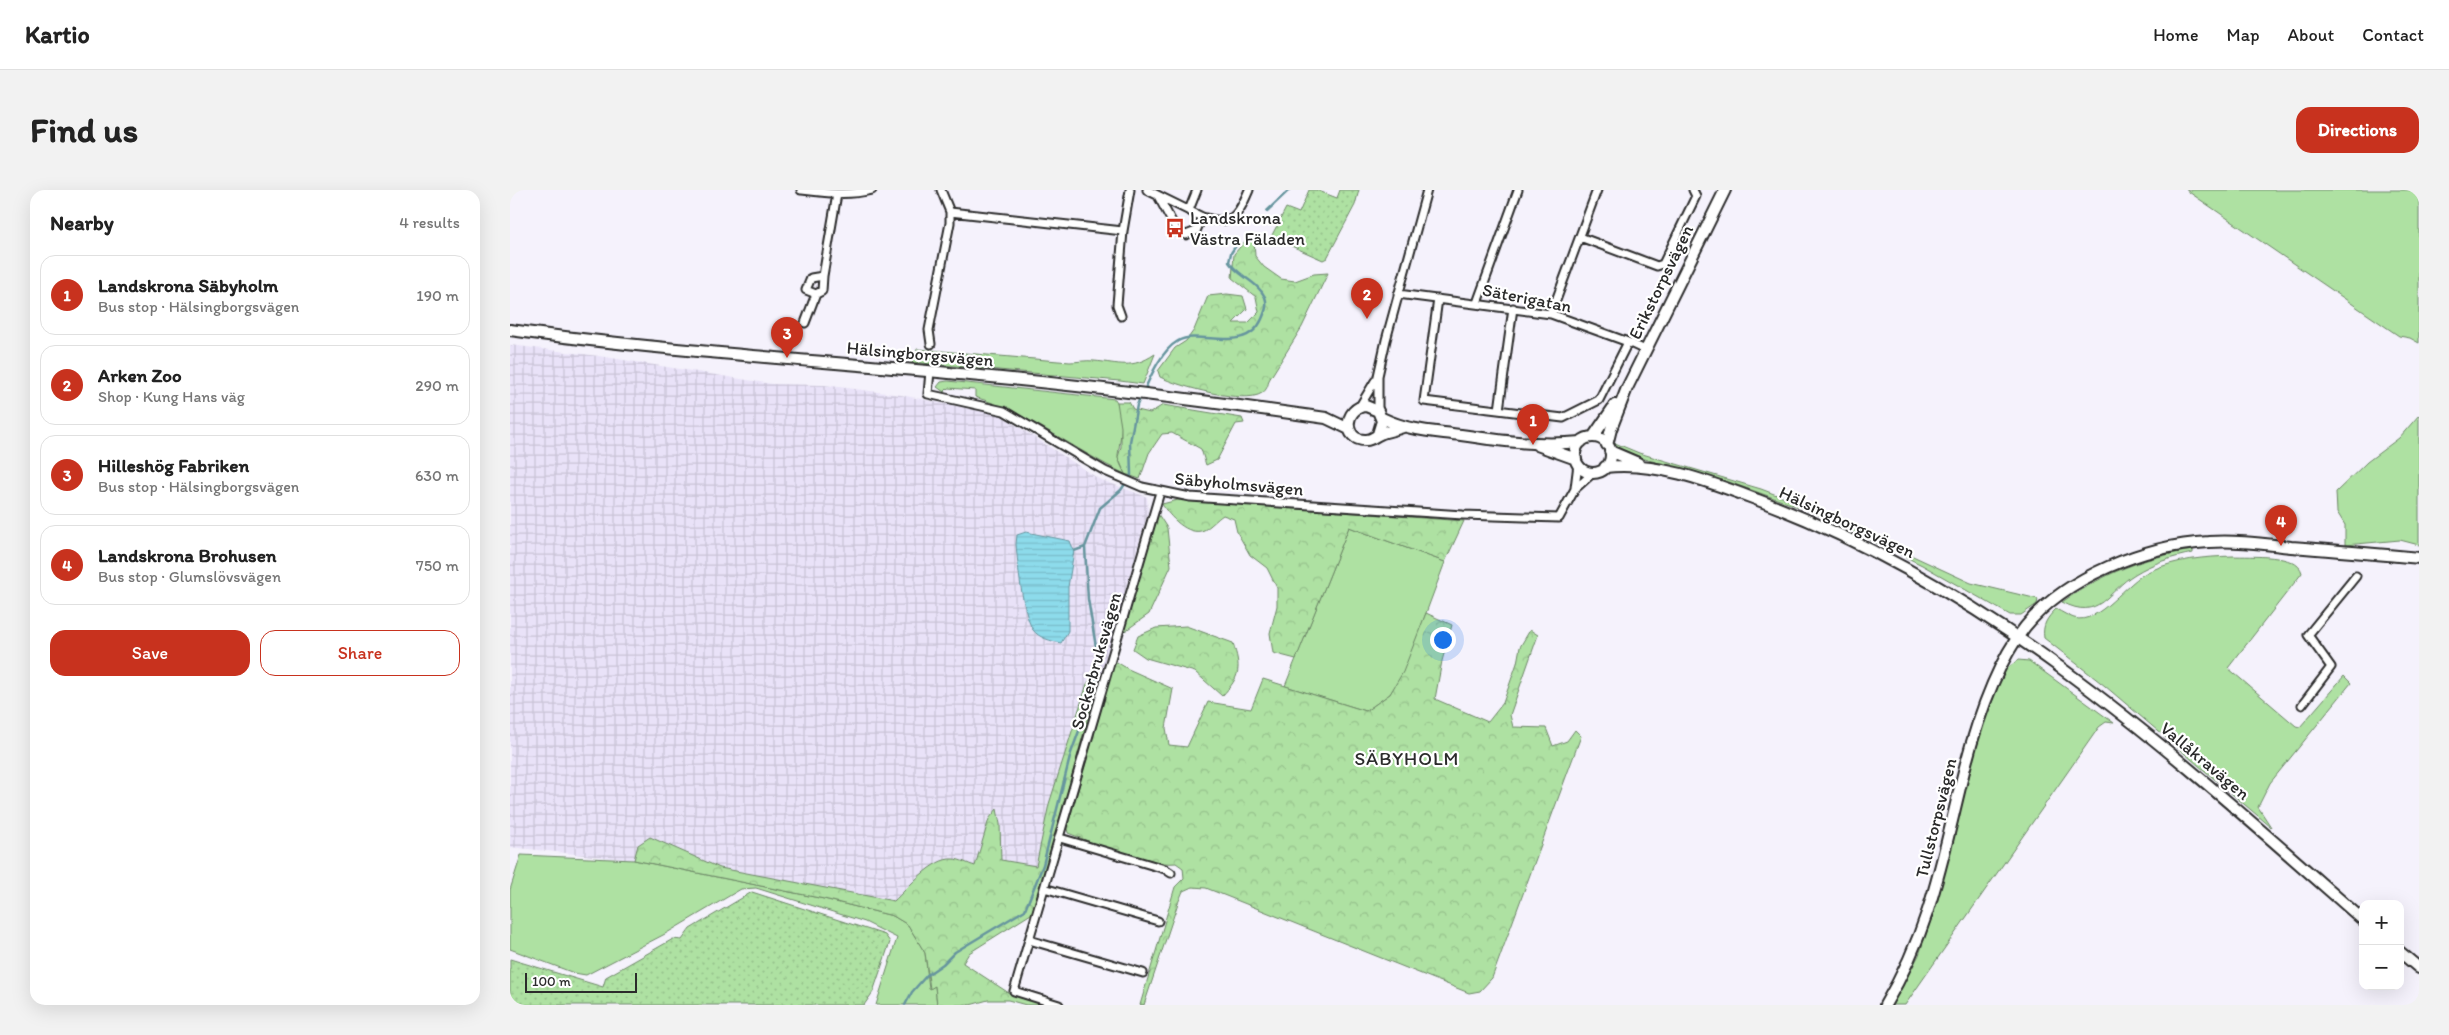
<!DOCTYPE html>
<meta charset="utf-8">
<style>
body{margin:0;font-family:Itim,sans-serif;background:#f2f2f2;color:#222}
.controls{position:absolute;right:15px;bottom:15px;display:grid;overflow:hidden;border-radius:10px;box-shadow:0 5px 20px #0002}
.controls button{width:45px;height:45px;display:grid;place-items:center;padding:0;border:0;border-bottom:1px solid #e0e0e0;background:#fff;color:#222;font:25px sans-serif}
.scale{position:absolute;left:15px;bottom:12px;width:112px;box-sizing:border-box;padding-left:5px;border:2px solid #2b2b2b;border-top:0;font-size:14px;line-height:18px;white-space:nowrap;color:#2b2b2b;-webkit-text-stroke:4px #fff;paint-order:stroke}
.you{position:absolute;left:932px;top:449px;width:18px;height:18px;margin:-12px;border:4px solid #fff;border-radius:50%;background:#1a73e8;box-shadow:0 0 0 8px #1a73e833}
.badge{display:grid;place-items:center;width:32px;height:32px;border-radius:50%;background:#c8321e;color:#fff;font-size:16px;font-weight:700}
.pin{position:absolute;translate:-50% -41px;filter:drop-shadow(0 1px 2px #0008)}
.pin::after{content:'';position:absolute;top:26px;width:18px;height:15px;background:inherit;clip-path:polygon(0 0,100% 0,50% 100%)}
.list{margin:0;padding:0;list-style:none}
h2{display:flex;justify-content:space-between;align-items:center;height:65px;margin:0;padding:0 20px;font-size:21px}
h2 small{font-size:16px;font-weight:400;color:#767676}
.list li{display:grid;grid-template-columns:32px 1fr auto;gap:15px;align-items:center;box-sizing:border-box;height:80px;margin:0 10px 10px;padding:0 10px;border:1px solid #e0e0e0;border-radius:15px}
.list b{display:block;font-size:19px;white-space:nowrap}
.list p{margin:0;font-size:16px;white-space:nowrap;color:#767676}
.list em{font-size:16px;font-style:normal;color:#767676}
.actions{display:flex;gap:10px;padding:15px 20px}
.actions a{flex:1;padding:11px 0;border:1px solid #c8321e;border-radius:15px;text-align:center;font-size:18px;color:#c8321e}
.actions .main{background:#c8321e;color:#fff}
.map{position:relative;flex:none;width:1909px;height:815px;overflow:hidden;border-radius:15px}
header{display:flex;align-items:center;gap:30px;box-sizing:border-box;height:70px;padding:0 25px;background:#fff;border-bottom:1px solid #e0e0e0}
header strong{font-size:24px}
nav{display:flex;gap:28px;margin-inline-start:auto;font-size:18px}
.intro{display:flex;align-items:center;justify-content:space-between;box-sizing:border-box;height:120px;padding:0 30px}
h1{margin:0;font-size:35px}
.button{padding:12px 22px;border-radius:15px;background:#c8321e;color:#fff;font-size:18px;font-weight:700}
main{display:flex;gap:30px;padding:0 30px}
aside{flex:1;background:#fff;border-radius:15px;box-shadow:0 5px 20px #0002}
.map>svg:first-child{display:block}
.industrial{fill:url(#industrial-grid)}
.green{fill:#aee1a2;stroke:#6c8666}
.forest{fill:url(#forest-crowns);stroke:#6c8666}
.garden{fill:url(#garden-dots);stroke:#6c8666}
.water{fill:url(#water-rules);stroke:#66959e}
.lines{fill:none;stroke-linecap:round;stroke-linejoin:round}
.stream{stroke:#66959e;stroke-width:2.5}
.street-casing{stroke:#2b2b2b;stroke-width:11}
.secondary-casing{stroke:#2b2b2b;stroke-width:14}
.street{stroke:#fff;stroke-width:7}
.secondary{stroke:#fff;stroke-width:10}
.labels{text-anchor:middle;stroke-width:4.5;stroke-linejoin:round;paint-order:stroke}
.poi-label{font-size:18px;fill:#2b2b2b;stroke:#fff;text-anchor:start}
.street-label{font-size:18px;fill:#2b2b2b;stroke:#fff}
.neighbourhood-label{font-size:19px;letter-spacing:1px;fill:#2b2b2b;stroke:#fff}
</style>
<header>
<strong>Kartio</strong>
<nav><a>Home</a><a>Map</a><a>About</a><a>Contact</a></nav>
</header>
<div class="intro"><h1>Find us</h1><a class="button">Directions</a></div>
<main>
<aside>
<h2>Nearby<small>4 results</small></h2>
<ul class="list">
<li><span class="badge">1</span><div><b>Landskrona Säbyholm</b><p>Bus stop · Hälsingborgsvägen</p></div><em>190 m</em></li>
<li><span class="badge">2</span><div><b>Arken Zoo</b><p>Shop · Kung Hans väg</p></div><em>290 m</em></li>
<li><span class="badge">3</span><div><b>Hilleshög Fabriken</b><p>Bus stop · Hälsingborgsvägen</p></div><em>630 m</em></li>
<li><span class="badge">4</span><div><b>Landskrona Brohusen</b><p>Bus stop · Glumslövsvägen</p></div><em>750 m</em></li>
</ul>
<div class="actions"><a class="main">Save</a><a>Share</a></div>
</aside>
<div class="map">
<svg width="1909" height="815" viewBox="0 0 1909 815">
<defs>
<pattern id="industrial-grid" width="8" height="8" patternUnits="userSpaceOnUse" patternTransform="scale(1.25)"><rect width="8" height="8" fill="#e9e2f8"/><path d="M0 4h8M4 0v8" fill="none" stroke="#c8c2d5"/></pattern>
<pattern id="forest-crowns" width="20" height="18" patternUnits="userSpaceOnUse" patternTransform="scale(1.25)"><rect width="20" height="18" fill="#aee1a2"/><path d="M2 6a3 3 0 1 1 6 0M12 15a3 3 0 1 1 6 0" fill="none" stroke="#96c18c"/></pattern>
<pattern id="garden-dots" width="8" height="8" patternUnits="userSpaceOnUse" patternTransform="scale(1.25)"><rect width="8" height="8" fill="#aee1a2"/><path d="M2 2h.1M6 6h.1" fill="none" stroke="#96c18c" stroke-width="1.8" stroke-linecap="round"/></pattern>
<pattern id="water-rules" width="6" height="5" patternUnits="userSpaceOnUse" patternTransform="scale(1.25)"><rect width="6" height="5" fill="#8ddbeb"/><path d="M0 2.5h6" fill="none" stroke="#7abcca"/></pattern>
</defs>
<rect width="100%" height="100%" fill="#f5f2fc"/>
<filter id="ink" filterUnits="userSpaceOnUse"><feTurbulence type="fractalNoise" baseFrequency=".02" numOctaves="2"/><feDisplacementMap in="SourceGraphic" scale="10" xChannelSelector="R" yChannelSelector="G"/><feConvolveMatrix kernelMatrix="1 2 1 2 8 2 1 2 1" color-interpolation-filters="sRGB"/></filter>
<g filter="url(#ink)">
<!-- industrial -->
<path class="industrial" d="M0 155 89 166 262 194 314 195 391 205 490 225 589 289 637 307 638 322 530 694 385 712 203 679 0 657Z"/>
<!-- green -->
<path class="green" d="M1676 0H1909V153L1900 148 1889 146Z
M407 159 560 172C567 172 576 170 584 171 610 173 621 180 645 164L633 194 610 191 400 172V168H406Z
M438 191 605 209C616 224 610 249 608 265 608 271 613 279 615 284 564 260 519 223 465 207V200L438 198 434 202 427 197 431 192Z
M1909 225V355L1890 350 1835 355V335L1827 322 1826 302 1857 272 1889 248Z
M1105 253 1129 263 1251 299 1293 315 1461 393 1528 409 1527 414 1511 425H1500L1412 375 1303 322 1219 292 1109 262Z
M839 337 935 372 894 482 880 504 856 521 775 496Z
M1683 360V363C1662 367 1643 373 1625 384 1597 401 1590 432 1552 412 1593 384 1633 367 1683 360Z
M1723 366C1740 367 1788 363 1792 383L1718 478 1786 536 1790 537 1834 486 1841 493 1760 593 1748 617 1761 637 1595 496 1534 448C1532 435 1537 428 1546 419 1552 422 1558 426 1564 428 1589 436 1617 390 1640 381 1667 369 1694 367 1723 366Z
M1508 470 1519 471 1604 533 1596 532 1589 537 1395 815H1382L1409 765 1428 709 1474 527 1495 480Z
M11 665 124 670 314 709 383 726 398 735 415 763 419 798 425 796 427 815H366L387 748 355 732 246 698 231 699 155 744 76 785 64 783 0 759V700Z"/>
<!-- forest -->
<path class="forest" d="M736 50H744L745 66 754 77 771 89 785 91 804 84 818 83 792 137 759 190C758 195 757 200 752 203 735 215 668 196 650 187L648 181 665 158 676 151 684 140 698 106 717 104 733 106 737 119 723 133H738L749 122 746 107 722 88 724 64Z
M607 212H619L623 219 640 223 653 215 732 228 734 233 726 234 707 270 696 275 691 259 662 243 652 244 639 263 630 289 615 284 608 267 611 257V237Z
M668 310 954 331 935 372 839 337 786 469 763 463 760 443 767 416V398L757 378 740 365 727 342 724 329 713 325C707 329 700 337 694 340 678 347 659 326 652 314Z
M648 324 657 338 661 376 639 424 615 441 614 436Z
M916 423 942 435 932 471 925 509 978 532 993 513 1007 473 1010 457 1020 440 1028 445 1000 525 1003 537 1036 538 1043 556 1057 551 1065 540 1071 546 982 788 970 801 959 803 696 698 682 697 673 701 668 713 634 815H630L665 697 674 688 673 678 666 673C634 676 589 655 558 643L557 638 605 471 618 479 663 499 656 538 659 555 677 557 698 512 741 519 753 489 856 521 880 504 893 482Z
M676 436 723 453C731 478 731 486 712 506L685 482 636 468 623 459 628 446 646 438Z
M581 489 588 491 538 672 521 724 459 763 453 773 502 805 538 815H516L498 810H478L460 815H427L425 796 420 799 415 763 398 735 383 726 314 709 124 670 128 655 140 647 210 678 384 711C397 699 423 667 443 669 450 669 458 674 465 676L479 629 487 619 490 634 491 670 526 676 539 614 577 494Z"/>
<!-- garden -->
<path class="garden" d="M799 0H806L827 8 830 0H849L845 15 817 68 813 70 761 47 776 18 789 23Z
M242 702 375 745 380 752 363 802 354 815H0V769L93 797 96 787 163 749 172 750 180 739Z"/>
<!-- water -->
<path class="water" d="M516 342 560 351 564 361 558 397V441L551 453C541 451 529 448 523 440 512 422 508 375 506 354L507 345Z"/>
<g class="lines">
<!-- stream -->
<path class="stream" d="M757 21 779 0
M634 201C641 185 652 160 668 151 690 139 736 165 752 129 755 122 758 115 755 107 748 92 728 86 719 72L721 63 729 51
M564 361 575 357
M395 815 402 802 417 785 433 774 445 762 515 720 533 675 561 563 585 497 587 463 578 409 575 357 590 318 611 300 621 285 620 252 627 215 631 206"/>
<defs>
<path id="street" d="M291 0C315 3 338 6 362 0
M637 0 692 27 686 41 676 45 667 41 648 6
M679 20 687 0
M440 22 613 41
M692 27C722 36 727 28 739 0
M1070 47 1147 76 1153 74 1186 6 1183 0
M313 86 312 101 306 104 296 100 301 88 313 86 327 4
M888 104 1041 124 1118 152 1135 160
M928 109 914 211 1053 228 1089 210 1118 152
M967 113 1008 0
M1041 124 1087 0
M611 126 607 115 613 41 620 0
M295 133 306 104
M421 154 419 140 440 33V22L431 0
M420 181 418 204 494 221 595 281 632 297 680 307 953 325 1049 328 1065 299 1084 282
M850 216 865 191
M989 220 1003 118
M868 221V186L876 150 917 0
M1065 298 1068 274
M1792 515 1821 477 1798 445 1846 386
M550 648 655 679 661 683
M534 698 648 731
M519 750 633 783
M549 815 504 801 650 302"/>
<path id="secondary" d="M0 140C153 161 306 170 460 185 579 196 697 211 816 228L839 239
M872 228C899 241 921 241 951 245 991 251 1030 256 1071 252
M868 244 872 231 868 221 856 216C834 217 832 251 856 250 862 250 865 246 870 244 877 241 885 240 893 237
M1083 247 1105 215
M1065 265a18 18 0 1 1 36 0a18 18 0 1 1-36 0Z
M1027 255 1066 269
M1097 255 1101 239 1117 198 1215 0
M1100 261 1128 273
M1095 277C1147 271 1200 292 1248 310 1486 399 1665 565 1853 730
M1890 762 1909 778
M1375 815C1422 737 1433 664 1455 577 1467 531 1485 475 1515 437 1555 387 1636 355 1699 352 1726 350 1754 354 1781 357 1824 360 1866 364 1909 368"/>
</defs>
<!-- street casing -->
<use href="#street" class="street-casing"/>
<!-- secondary casing -->
<use href="#secondary" class="secondary-casing"/>
<!-- street -->
<use href="#street" class="street"/>
<!-- secondary -->
<use href="#secondary" class="secondary"/>
</g>
</g>
<!-- icons -->
<defs>
<symbol id="bus-bare" viewBox="-9 -9 18 18"><path d="M-5-6H5V4H4V6H2V4H-2V6H-4V4H-5ZM-3.5-4V0h7V-4ZM-3.5 1.2v1.5H-2V1.2ZM2 1.2v1.5H3.5V1.2Z" fill="#c8321e" stroke="#fff" stroke-width="2.5" paint-order="stroke"/></symbol>
</defs>
<g fill-rule="evenodd">
<use href="#bus-bare" x="651" y="24" width="28" height="28"/>
</g>
<g class="labels">
<!-- poi labels -->
<g class="poi-label">
<text x="680" y="34">Landskrona<tspan x="680" dy="21">Västra Fäladen</tspan></text>
</g>
<!-- street labels -->
<g class="street-label">
<text transform="translate(1151 92) rotate(-64)" y="6">Erikstorpsvägen</text>
<text transform="translate(1017 108) rotate(11)" y="6">Säterigatan</text>
<text transform="translate(410 164) rotate(5)" y="6">Hälsingborgsvägen</text>
<text transform="translate(729 294) rotate(5)" y="6">Säbyholmsvägen</text>
<text transform="translate(1337 332) rotate(25)" y="6">Hälsingborgsvägen</text>
<text transform="translate(586 471) rotate(-74)" y="6">Sockerbruksvägen</text>
<text transform="translate(1695 571) rotate(40)" y="6">Vallåkravägen</text>
<text transform="translate(1426 628) rotate(-76)" y="6">Tullstorpsvägen</text>
</g>
<!-- neighbourhood labels -->
<g class="neighbourhood-label">
<text x="897" y="575">SÄBYHOLM</text>
</g>
</g>
</svg>
<div class="controls">
<button>+</button>
<button>−</button>
</div>
<div class="scale">100 m</div>
<div class="you"></div>
<div class="pin badge" style="left:1023px;top:255px">1</div>
<div class="pin badge" style="left:857px;top:129px">2</div>
<div class="pin badge" style="left:277px;top:168px">3</div>
<div class="pin badge" style="left:1771px;top:356px">4</div>
</div>
</main>
